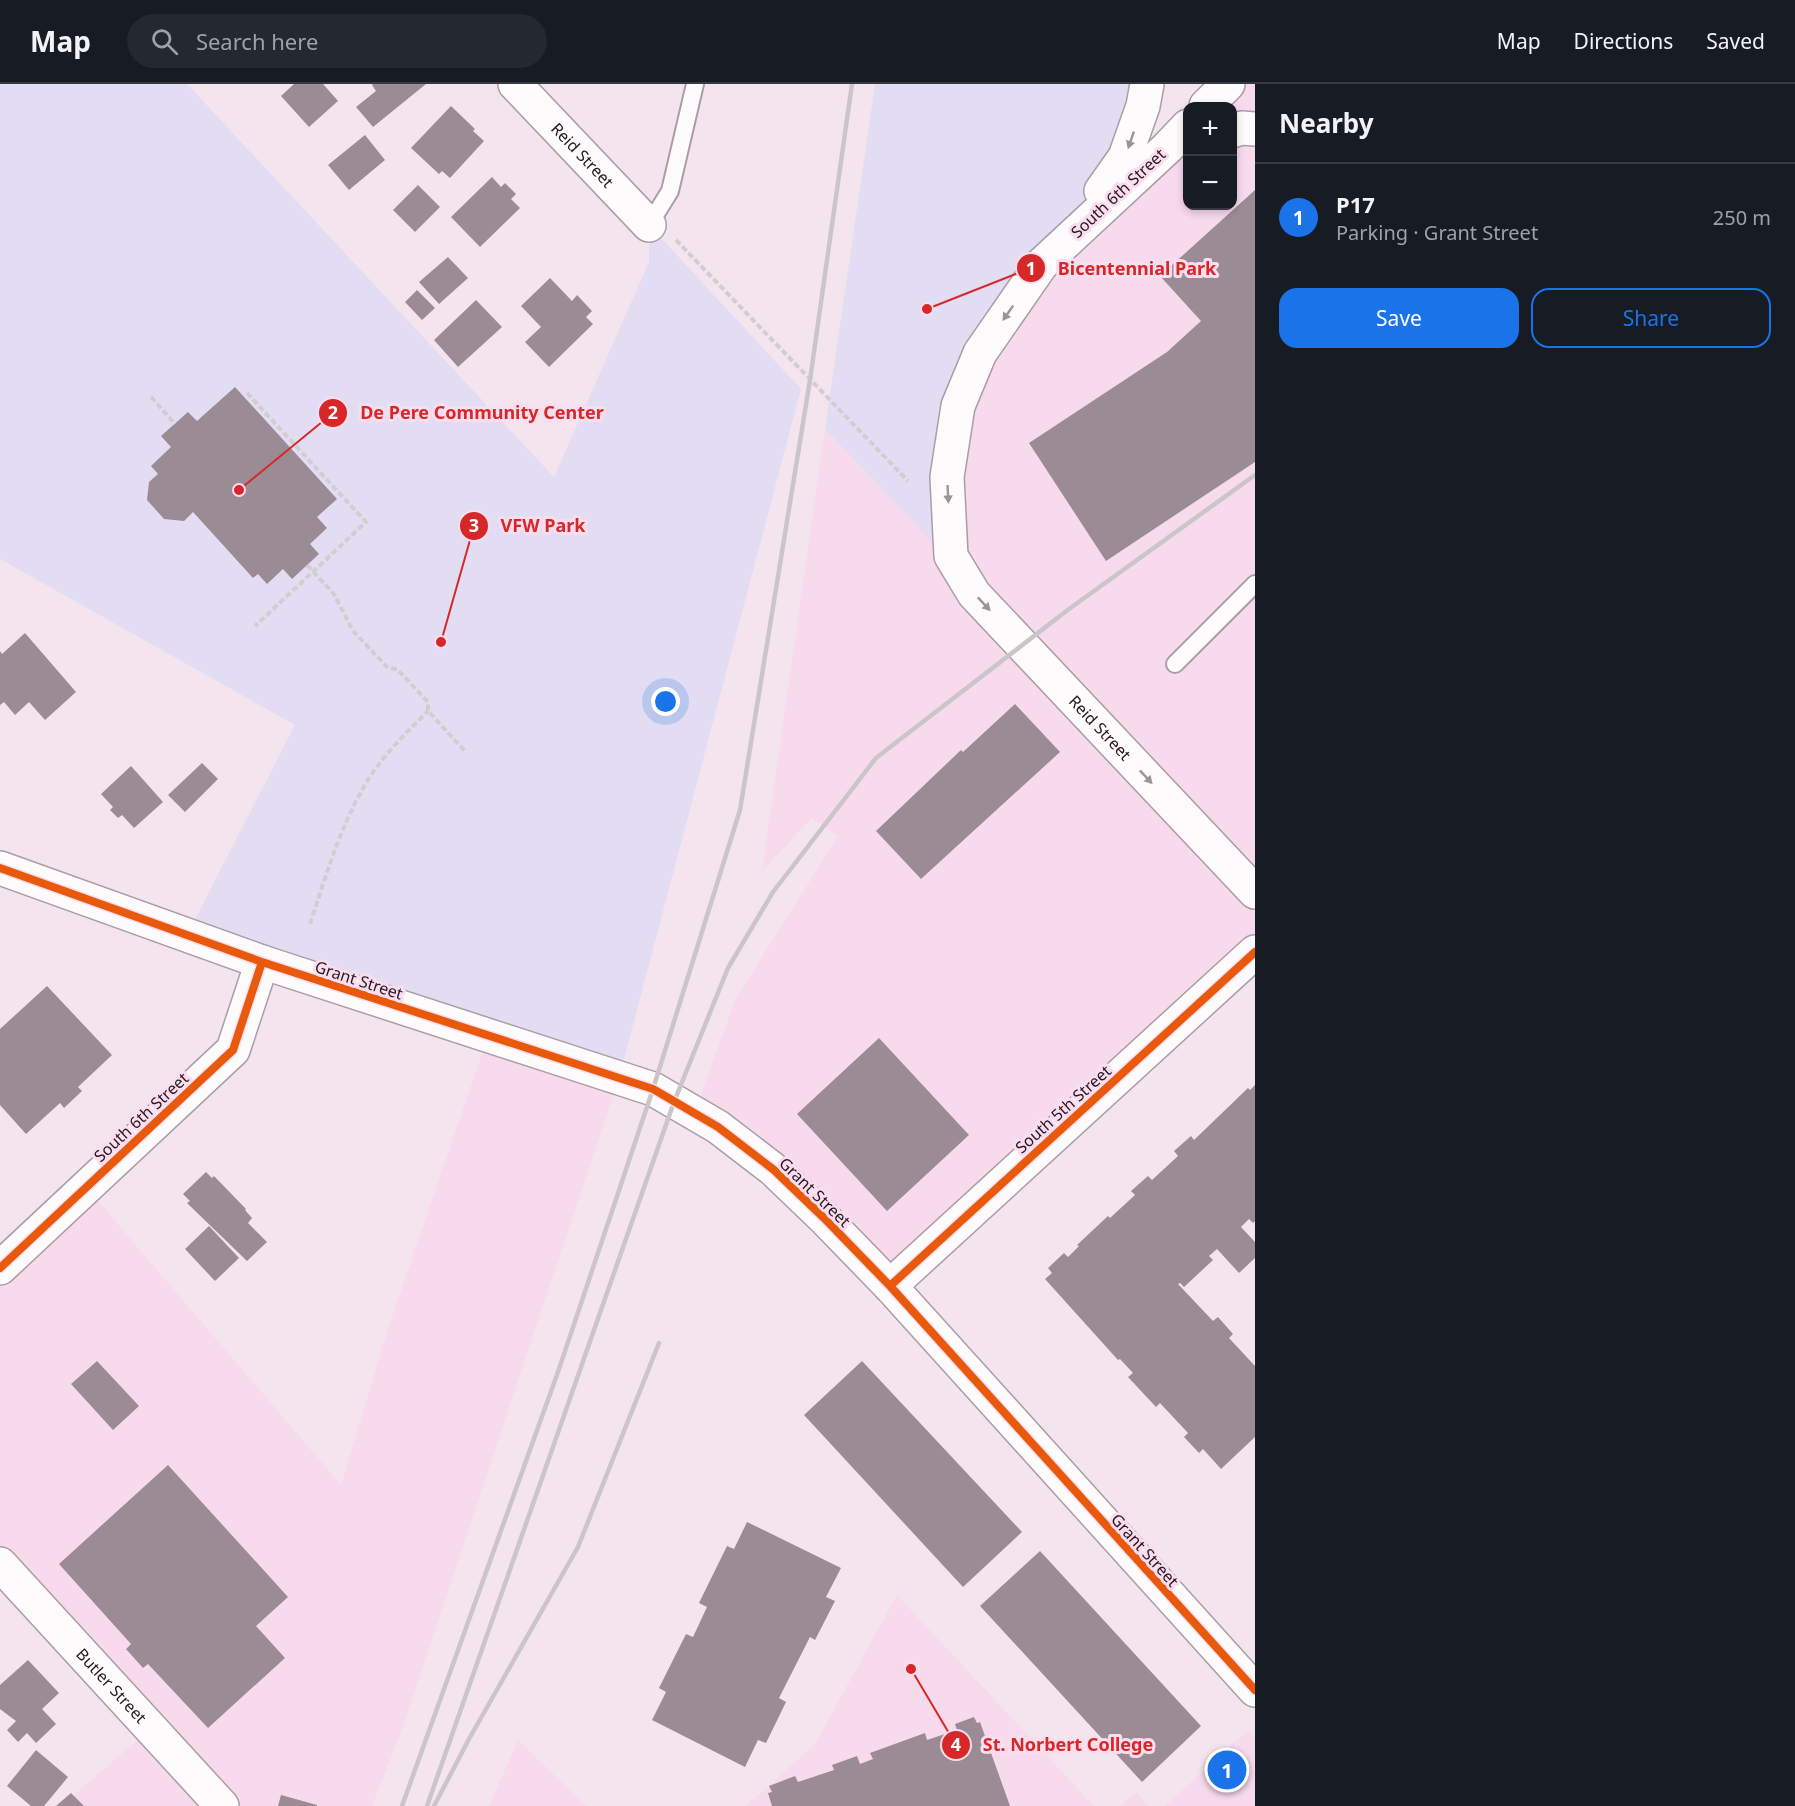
<!DOCTYPE html>
<meta charset="utf-8">
<style>
body{margin:0;font-family:"Noto Sans",sans-serif;background:#242831;color:#f1f3f6}
.controls{position:absolute;right:18px;top:18px;display:grid;overflow:hidden;border-radius:12px;box-shadow:0 3px 9px #0003}
.controls button{width:54px;height:54px;display:grid;place-items:center;padding:0;border:0;border-bottom:2px solid #363941;background:#171b24;color:#f1f3f6;font:30px sans-serif}
.you{position:absolute;left:666px;top:618px;width:21px;height:21px;margin:-15px;border:4px solid #fff;border-radius:50%;background:#1a73e8;box-shadow:0 0 0 9px #1a73e833}
.badge{display:grid;place-items:center;width:39px;height:39px;border-radius:50%;background:#1a73e8;color:#fff;font-size:20px;font-weight:700}
.pin{position:absolute;translate:-50% -50%;border:3px solid #fff;box-shadow:0 2px 6px #0006}
.list{margin:0;padding:0;list-style:none}
h2{display:flex;justify-content:space-between;align-items:center;height:78px;margin:0;padding:0 24px;font-size:26px}
h2 small{font-size:20px;font-weight:400;color:#9ea1a6}
.list li{display:grid;grid-template-columns:39px 1fr auto;gap:18px;align-items:center;box-sizing:border-box;height:108px;padding:0 24px;border-top:2px solid #363941}
.list b{display:block;font-size:22px;white-space:nowrap}
.list p{margin:0;font-size:20px;white-space:nowrap;color:#9ea1a6}
.list em{font-size:20px;font-style:normal;color:#9ea1a6}
.actions{display:flex;gap:12px;padding:18px 24px}
.actions a{flex:1;padding:14px 0;border:2px solid #1a73e8;border-radius:18px;text-align:center;font-size:21px;color:#1a73e8}
.actions .main{background:#1a73e8;color:#fff}
.icon{flex:none;width:33px;height:33px;fill:none;stroke:currentColor;stroke-width:2;stroke-linecap:round;stroke-linejoin:round}
.map{position:relative;flex:none;width:1255px;height:1722px;overflow:hidden}
header{display:flex;align-items:center;gap:36px;box-sizing:border-box;height:84px;padding:0 30px;background:#171b24;border-bottom:2px solid #363941}
header strong{font-size:28px}
nav{display:flex;gap:33px;margin-inline-start:auto;font-size:21px}
.search{width:420px;height:54px;background:#242831;display:flex;align-items:center;gap:15px;box-sizing:border-box;padding:0 21px;border-radius:33px;color:#9ea1a6;font-size:22px}
main{display:flex}
aside{flex:1;background:#171b24}
.map>svg:first-child{display:block}
.built{fill:#f8daed}
.green{fill:#e2ddf2}
.building{fill:#9a8b95}
.lines{fill:none;stroke-linecap:round;stroke-linejoin:round}
.service-casing{stroke:#ab9da6;stroke-width:20}
.minor-casing{stroke:#ab9da6;stroke-width:36}
.tertiary-casing{stroke:#ab9da6;stroke-width:36}
.secondary-casing{stroke:#ab9da6;stroke-width:36}
.path{stroke:#d2ced0;stroke-width:4;stroke-dasharray:6 3;stroke-linecap:butt}
.service{stroke:#fdfbfc;stroke-width:16}
.minor{stroke:#fdfbfc;stroke-width:33}
.tertiary{stroke:#fdfbfc;stroke-width:33}
.secondary{stroke:#fdfbfc;stroke-width:33}
.rail{stroke:#cac5c8;stroke-width:4.5}
.cycleway-casing{stroke:#fadef0;stroke-width:11}
.cycleway{stroke:#e8590c;stroke-width:8}
.oneway{fill:#9d9499}
.labels{text-anchor:middle;stroke-width:6;stroke-linejoin:round;paint-order:stroke}
.street-label{font-size:16px;fill:#271721;stroke:#fadef0}
.leader{fill:none;stroke:#d62828;stroke-width:2}
.callout-dot{fill:#d62828;stroke:#fadef0;stroke-width:2}
.mark-label{font-size:18px;text-anchor:middle;font-weight:bold;fill:#fff}
.callout-label{font-size:18px;text-anchor:middle;font-weight:bold;fill:#d62828;stroke:#fadef0;stroke-width:6;stroke-linejoin:round;paint-order:stroke}
</style>
<header>
<strong>Map</strong>
<div class="search"><svg class="icon" aria-label="search" viewBox="0 0 24 24"><circle cx="10" cy="10" r="6"/><path d="M15 15l6 6"/></svg>Search here</div>
<nav><a>Map</a><a>Directions</a><a>Saved</a></nav>
</header>
<main>
<div class="map">
<svg width="1255" height="1722" viewBox="0 0 1255 1722">
<rect width="100%" height="100%" fill="#f4e4ee"/>
<!-- built -->
<path class="built" d="M1228 0H1255V868L890 1202 694 1029 735 916 838 752 812 734 762 787 825 345 959 487 951 472 980 269 1187 42 1188 122H1232V22H1206Z
M488 952 619 994 400 1651 372 1722H61L151 1644 0 1480V1184L86 1103 341 1401 389 1242Z
M897 1511 1094 1722H746L815 1660Z
M1248 1646 1255 1654V1722H1165Z
M518 1656 586 1722H489Z
M1136 1708 1149 1722H1120Z"/>
<!-- green -->
<path class="green" d="M0 0H187L554 393 649 178V141L801 305 619 994 187 851 295 641 0 475Z
M875 0H1147L1125 73 958 322 962 490 825 345Z"/>
<!-- building -->
<path class="building" d="M294 0H323L338 17 309 43 281 12Z
M373 0H426L373 43 356 23 376 7 372 1Z
M451 22 475 45 473 47 484 57 450 94 442 87 439 90 411 64Z
M365 51 385 76 349 106 328 81Z
M492 93 501 103 505 99 516 110 511 115 520 124 480 163 451 133Z
M418 101 440 123 415 148 393 126Z
M1255 106V378L1106 477 1029 359 1167 268 1201 237 1160 192Z
M448 173 468 194 439 220 419 198Z
M550 194 572 217 577 211 592 227 586 233 593 240 549 283 525 258 541 243 521 222Z
M417 206 435 224 422 236 405 218Z
M476 216 502 243 458 283 434 256Z
M235 303 337 415 317 433 327 444 310 460 319 470 292 495 283 485 267 500 258 490 253 494 193 428 184 437 164 435 147 416 149 398 158 390 151 382 171 363 161 352 188 328 197 337Z
M25 549 76 608 45 636 29 618 15 631 4 618 0 621V567L2 570Z
M1015 620 1060 668 921 795 876 747 961 666 963 668Z
M202 679 218 695 185 728 168 711Z
M131 682 163 718 134 744 122 731 118 734 110 726 113 723 101 710Z
M47 902 112 971 78 1003 82 1007 64 1024 60 1019 26 1050 0 1021V945Z
M879 954 969 1051 887 1127 797 1030Z
M1255 1001V1137L1253 1139 1249 1135 1241 1143 1255 1158V1174L1239 1189 1217 1165 1209 1172 1213 1176 1184 1203 1180 1199 1178 1200 1213 1237 1218 1233 1233 1250 1229 1254 1255 1282V1353L1221 1385 1203 1365 1199 1369 1184 1353 1188 1349 1160 1319 1156 1323 1128 1293 1133 1289 1120 1275 1118 1276 1045 1195 1052 1189 1048 1184 1064 1169 1068 1173 1079 1162 1077 1161 1108 1132 1110 1134 1135 1111 1131 1107 1148 1092 1152 1096 1178 1072 1174 1067 1191 1052 1194 1056 1248 1004 1250 1006Z
M206 1088 212 1094 214 1092 246 1125 245 1126 252 1134 248 1139 267 1158 247 1177 187 1119 190 1117 183 1110Z
M209 1142 239 1174 215 1197 185 1165Z
M97 1277 139 1322 113 1346 71 1300Z
M862 1277 1022 1448 963 1503 804 1331Z
M168 1381 288 1513 256 1542 285 1574 208 1644 148 1580 143 1584 126 1565 131 1560 59 1480Z
M747 1438 841 1484 826 1513 835 1517 815 1556 810 1553 779 1614 786 1618 766 1659 758 1656 745 1683 652 1636 666 1608 659 1604 686 1550 693 1553 707 1523 699 1519 727 1462 734 1465Z
M1040 1467 1201 1642 1142 1698 980 1522Z
M28 1576 59 1609 42 1625 56 1640 36 1659 27 1649 18 1658 7 1646 16 1637 0 1625V1601Z
M974 1633 977 1639 980 1638 1010 1722H772L768 1709 772 1708 769 1702 795 1692 798 1698 834 1686 832 1681 857 1672 860 1680 873 1675 870 1669 925 1649 927 1656 957 1646 955 1640Z
M36 1666 68 1693 44 1722H31L7 1702Z
M71 1709 84 1722H56Z
M281 1711 317 1721V1722H278Z"/>
<g class="lines">
<defs>
<path id="service" d="M649 141 670 107 695 0
M1175 580 1255 500"/>
<g id="minor">
<path id="s1" d="M515 0 649 141"/>
<path d="M0 1184 233 966 262 878"/>
<path d="M890 1202 1255 868"/>
<path id="s2" d="M0 1480 222 1722"/>
</g>
<path id="tertiary" d="M0 784 262 878 653 1005 718 1043 774 1086 824 1134 890 1202 1255 1606"/>
<g id="secondary">
<path d="M1206 22 1228 0"/>
<path id="s3" d="M1188 42 1167 64 1041 181 980 269 958 322 947 393 951 472 974 510 1255 808"/>
<path d="M1232 47 1242 44 1255 45"/>
<path d="M1101 107 1125 73 1143 22 1147 0"/>
</g>
</defs>
<!-- service casing -->
<use href="#service" class="service-casing"/>
<!-- minor casing -->
<use href="#minor" class="minor-casing"/>
<!-- tertiary casing -->
<use href="#tertiary" class="tertiary-casing"/>
<!-- secondary casing -->
<use href="#secondary" class="secondary-casing"/>
<!-- path -->
<path class="path" d="M676 156 908 397
M247 309 366 438 255 542
M151 313 175 340
M307 481 334 510 353 547 388 584 397 585 428 618V627L465 667
M310 840C325 795 338 749 361 708 378 676 403 652 428 627"/>
<!-- service -->
<use href="#service" class="service"/>
<!-- minor -->
<use href="#minor" class="minor"/>
<!-- tertiary -->
<use href="#tertiary" class="tertiary"/>
<!-- secondary -->
<use href="#secondary" class="secondary"/>
<!-- rail -->
<path class="rail" d="M402 1722 558 1288 653 1005 740 726 810 296 852 0
M427 1722 674 1018 728 884 773 808 876 674 1069 525 1255 391
M434 1722 469 1655 578 1463 659 1259"/>
<defs>
<path id="cycleway" d="M0 784 262 878 653 1005 718 1043 774 1086 824 1134 890 1202 1255 1606
M0 1184 233 966 262 878
M890 1202 1255 868"/>
</defs>
<!-- cycleway casing -->
<use href="#cycleway" class="cycleway-casing"/>
<!-- cycleway -->
<use href="#cycleway" class="cycleway"/>
</g>
<!-- one-way arrows -->
<defs><path id="oneway-solid" d="M-6-.8H1V-3.2L6.5 0L1 3.2V.8H-6Z" transform="scale(1.5)"/></defs>
<g class="oneway">
<use href="#oneway-solid" transform="translate(1131 56) rotate(109)"/>
<use href="#oneway-solid" transform="translate(1008 229) rotate(125)"/>
<use href="#oneway-solid" transform="translate(948 410) rotate(87)"/>
<use href="#oneway-solid" transform="translate(984 520) rotate(47)"/>
<use href="#oneway-solid" transform="translate(1146 693) rotate(47)"/>
</g>
<g class="labels">
<!-- street labels -->
<g class="street-label">
<text dy="6" stroke="none"><textPath href="#s1" startOffset="98">Reid Street</textPath></text>
<text transform="translate(1118 109) rotate(-43)" y="6">South 6th Street</text>
<text dy="6" stroke="none"><textPath href="#s3" startOffset="746">Reid Street</textPath></text>
<text transform="translate(359 896) rotate(18)" y="6">Grant Street</text>
<text transform="translate(1063 1025) rotate(-42)" y="6">South 5th Street</text>
<text transform="translate(141 1033) rotate(-43)" y="6">South 6th Street</text>
<text transform="translate(815 1108) rotate(44)" y="6">Grant Street</text>
<text transform="translate(1145 1466) rotate(48)" y="6">Grant Street</text>
<text dy="6" stroke="none"><textPath href="#s2" startOffset="165">Butler Street</textPath></text>
</g>
</g>
<!-- callouts -->
<path class="leader" d="M927 225L1031 184M239 406L333 329M441 558L474 442M911 1585L956 1661"/>
<g class="callout-dot">
<circle cx="927" cy="225" r="6"/>
<circle cx="239" cy="406" r="6"/>
<circle cx="441" cy="558" r="6"/>
<circle cx="911" cy="1585" r="6"/>
<circle cx="1031" cy="184" r="15"/>
<circle cx="333" cy="329" r="15"/>
<circle cx="474" cy="442" r="15"/>
<circle cx="956" cy="1661" r="15"/>
</g>
<g class="mark-label">
<text x="1031" y="191">1</text>
<text x="333" y="335">2</text>
<text x="474" y="448">3</text>
<text x="956" y="1667">4</text>
</g>
<g class="callout-label">
<text x="1137" y="191">Bicentennial Park</text>
<text x="482" y="335">De Pere Community Center</text>
<text x="543" y="448">VFW Park</text>
<text x="1068" y="1667">St. Norbert College</text>
</g>
</svg>
<div class="controls">
<button>+</button>
<button>−</button>
</div>
<div class="you"></div>
<div class="pin badge" style="left:1227px;top:1686px">1</div>
</div>
<aside>
<h2>Nearby<small></small></h2>
<ul class="list">
<li><span class="badge">1</span><div><b>P17</b><p>Parking · Grant Street</p></div><em>250 m</em></li>
</ul>
<div class="actions"><a class="main">Save</a><a>Share</a></div>
</aside>
</main>
